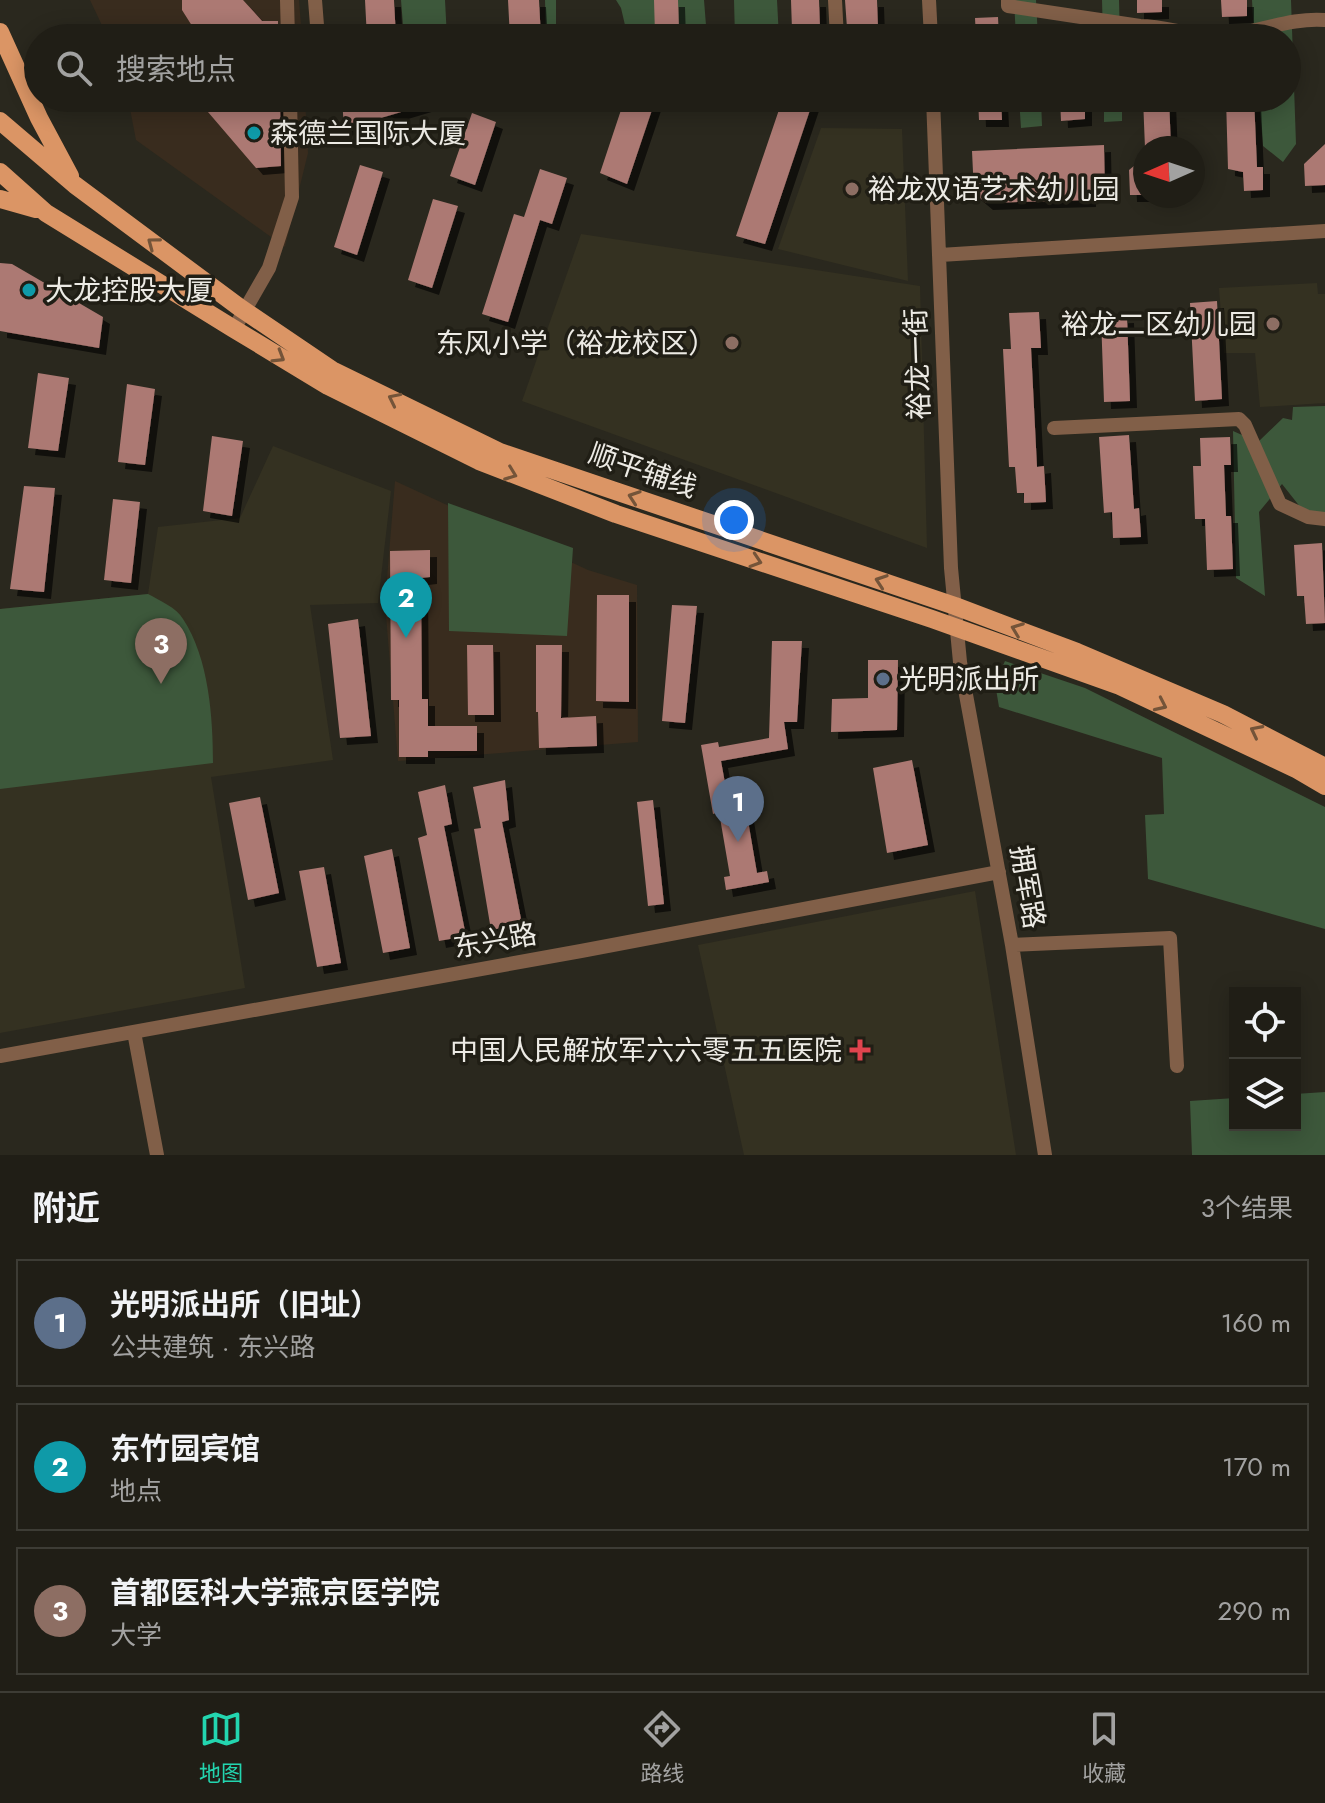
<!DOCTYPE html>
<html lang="zh">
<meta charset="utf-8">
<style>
body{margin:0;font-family:Jost,"Noto Sans SC",sans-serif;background:#28271f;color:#f1f3f6}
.controls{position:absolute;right:24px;bottom:24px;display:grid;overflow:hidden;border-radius:0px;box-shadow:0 4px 20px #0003}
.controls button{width:72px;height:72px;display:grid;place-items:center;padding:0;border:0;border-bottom:2px solid #3d3c35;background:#201e16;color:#f1f3f6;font:40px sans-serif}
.compass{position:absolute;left:1133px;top:136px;width:72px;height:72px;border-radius:50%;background:#201e16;box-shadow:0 4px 20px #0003;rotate:267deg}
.you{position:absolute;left:734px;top:520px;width:28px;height:28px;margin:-20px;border:6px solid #fff;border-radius:50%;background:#1a73e8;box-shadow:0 0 0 12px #1a73e833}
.badge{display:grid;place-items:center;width:52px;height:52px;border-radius:50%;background:#23d5af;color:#fff;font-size:26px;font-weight:700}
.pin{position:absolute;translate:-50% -66px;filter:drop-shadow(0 2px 4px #0008)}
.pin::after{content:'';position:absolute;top:42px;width:28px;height:24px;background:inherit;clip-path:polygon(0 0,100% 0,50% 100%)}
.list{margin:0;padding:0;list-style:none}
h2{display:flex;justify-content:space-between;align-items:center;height:104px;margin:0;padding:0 32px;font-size:34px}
h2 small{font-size:26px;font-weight:400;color:#a2a2a1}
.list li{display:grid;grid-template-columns:52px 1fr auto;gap:24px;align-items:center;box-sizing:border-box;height:128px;margin:0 16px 16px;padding:0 16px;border:2px solid #3d3c35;border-radius:0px}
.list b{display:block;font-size:30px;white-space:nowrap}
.list p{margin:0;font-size:26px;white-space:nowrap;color:#a2a2a1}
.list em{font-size:26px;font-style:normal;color:#a2a2a1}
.icon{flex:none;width:44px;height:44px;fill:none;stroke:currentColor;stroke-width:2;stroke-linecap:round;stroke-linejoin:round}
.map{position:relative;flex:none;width:1325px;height:1155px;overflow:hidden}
.search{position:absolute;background:#201e16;box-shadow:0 4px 20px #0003;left:24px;right:24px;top:24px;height:88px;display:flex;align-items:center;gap:20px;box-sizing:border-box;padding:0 28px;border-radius:44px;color:#a2a2a1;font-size:30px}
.sheet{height:536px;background:#201e16}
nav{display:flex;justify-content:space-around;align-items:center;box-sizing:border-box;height:112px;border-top:2px solid #3d3c35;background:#201e16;font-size:22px;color:#a2a2a1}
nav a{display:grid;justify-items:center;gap:4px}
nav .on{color:#23d5af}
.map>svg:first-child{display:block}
.commercial{fill:#392c1e}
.built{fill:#343121}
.green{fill:#3d583b}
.building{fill:#ac7973;filter:url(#shadow)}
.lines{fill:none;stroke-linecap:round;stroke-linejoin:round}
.minor{stroke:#815f48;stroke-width:14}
.major{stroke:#db9565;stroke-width:18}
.oneway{stroke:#745439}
.culture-dot{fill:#0f9aa8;stroke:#201e15;stroke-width:3}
.education-dot{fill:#8d6e63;stroke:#201e15;stroke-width:3}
.service-dot{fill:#5c6f8a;stroke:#201e15;stroke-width:3}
.health-dot{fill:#e0444e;stroke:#201e15;stroke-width:3}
.labels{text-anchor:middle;stroke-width:7;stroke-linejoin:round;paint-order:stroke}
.poi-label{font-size:28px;fill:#eceae4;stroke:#201e15;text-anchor:start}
.street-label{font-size:28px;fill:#eceae4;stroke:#201e15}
</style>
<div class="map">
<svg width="1325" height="1155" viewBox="0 0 1325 1155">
<defs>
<filter id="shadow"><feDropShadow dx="7" dy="7" stdDeviation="0" flood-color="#0009"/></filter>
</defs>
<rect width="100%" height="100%" fill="#2a281e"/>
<!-- commercial -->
<path class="commercial" d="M90 0H299L302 38H108Z
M128 98H305L308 153 285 247 136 140Z
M395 481 588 570 637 585 638 742 398 761 385 603Z"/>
<!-- built -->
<path class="built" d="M821 128 902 129 908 281 778 249Z
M581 234 920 286 927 548 522 401Z
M1317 283 1318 294H1325V403L1260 407 1255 353H1224L1219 288Z
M273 446 391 491 378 603 310 605 333 760 211 777 245 988 0 1033V609L148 594 158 527 240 518Z
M975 891 1016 1155H744L698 945Z"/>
<!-- green -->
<path class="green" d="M401 0H445L447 38H404Z
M545 0H556V38H546Z
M616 0H704L707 38H628L621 8Z
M734 0H777L779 38H735Z
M1014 0H1036L1038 38H1016Z
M1102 0H1119L1120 38H1103Z
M1252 0H1291L1296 144 1283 162 1263 146 1259 98H1287V38H1254Z
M1019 98H1041L1042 126 1021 128Z
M1104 98H1122V121L1104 122Z
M1325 406V527L1318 515 1301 508 1282 484 1259 512 1265 596 1236 578 1233 431 1258 442 1283 418 1292 420 1293 407Z
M448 503 573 548 567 636 449 631Z
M148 594C159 600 177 608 183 619 209 658 213 718 213 763L0 789V609Z
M1005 661 1085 688 1325 807V929L1148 879 1145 815 1164 814 1162 758 999 707 995 683Z
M1325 1092V1155H1192L1190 1101 1235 1098V1125H1295V1094Z"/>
<!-- building -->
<path class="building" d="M182 0H243L262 21H278V38H195L194 29 182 10Z
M365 0H394L396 38H367Z
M508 0H539L541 38H510Z
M654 0H678L679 32 655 34Z
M791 0H819L820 28 792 30Z
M845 0H877L878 28H847Z
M1137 0H1162V12L1137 13Z
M1221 0H1247V16L1222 17Z
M998 17 999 38H976L975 18Z
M196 98H280L281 166 256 168Z
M342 98H438V101L344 129Z
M625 98H656L627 184 600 173Z
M783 98H814L765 244 736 236Z
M978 98H1001L1002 120H979Z
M1060 98H1085V119L1061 121Z
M1143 98H1169L1171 148H1145Z
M1226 98H1254L1257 167H1263V190L1244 191 1243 172 1228 169Z
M472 113 496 122 475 185 450 176Z
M1325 144V185L1305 186 1304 164Z
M1104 145 1105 193 1089 194V200L986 203 974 193 972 151Z
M1145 157V195H1130L1129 170Z
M360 165 383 172 357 255 334 247Z
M540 169 567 178 552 224 540 220 508 322 482 314 514 214 524 217Z
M433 199 458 206 432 288 408 280Z
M0 263 12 264 103 317 99 348 0 331Z
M1217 301 1222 399 1195 401 1190 303Z
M1039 312 1041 348H1031L1037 467 1044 466 1046 502 1024 503V493H1017L1015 467H1009L1003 349H1011L1009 313Z
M1127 316 1130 401 1104 402 1101 317Z
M38 373 69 378 58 451 28 448Z
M127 384 155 389 145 465 118 462Z
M1129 435 1134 509 1139 508 1141 537 1113 538 1112 512 1104 513 1099 437Z
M212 436 243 441 232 516 203 511Z
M1230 437 1231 465H1224L1226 516H1231L1233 569 1207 570 1205 519H1195L1193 466H1201L1200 438Z
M24 486 55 488 44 592 10 589Z
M113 499 140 502 131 583 104 580Z
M1322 543 1325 623 1306 624 1304 596H1297L1294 545Z
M430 550V577L421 578 422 699H428V726H477V751H428V757H399V700H391L390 551Z
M597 595H629V702L596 701Z
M672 605 697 606 685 723 662 721Z
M358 619 371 736 340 738 328 624Z
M772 641H802L797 722H784L788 749 721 761 727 794 752 789 755 807 746 809 757 873 767 871 769 882 726 890 724 877 730 876 719 812 713 814 701 745 718 742 719 747 769 738Z
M467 645H493L494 715H468Z
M536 645H562L561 718 596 716 597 746 539 748 538 712H536Z
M868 660H898L897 730 831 732 832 699 868 698Z
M912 760 928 845 887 853 873 768Z
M505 780 509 820 502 822 522 924 491 930 474 829 481 828 473 787Z
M445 785 452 824 444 826 466 936 439 941 418 838 427 835 418 792Z
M260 797 279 893 248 900 229 803Z
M653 800 664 904 648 906 637 802Z
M392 849 410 948 383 953 364 856Z
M324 867 341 963 317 967 299 871Z"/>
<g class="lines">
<!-- minor -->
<path class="minor" d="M287 0 288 38
M315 0 318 38
M835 0 837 38
M929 0 931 38
M1008 0V6L1140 26C1167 26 1195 38 1220 36 1255 34 1290 17 1325 20
M933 98 951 568 960 662 1012 945 1045 1155
M940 255 1325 231
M234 329 269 268 292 197 290 98
M1054 428 1239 419 1245 425 1280 504 1308 517 1325 519
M1012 945 1170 938 1177 1066
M134 1032 157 1155
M0 1056 581 951 999 872"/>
<!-- major -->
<path class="major" d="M0 32 39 118 70 176
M0 121 75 185 239 307 332 370 500 452 955 606 1077 652 1223 714 1325 767
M0 172 46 213 234 329 328 386 479 461 616 514 932 619 1120 686 1296 769 1325 786
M0 199 36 209"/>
</g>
<!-- one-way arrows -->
<defs><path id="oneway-chevron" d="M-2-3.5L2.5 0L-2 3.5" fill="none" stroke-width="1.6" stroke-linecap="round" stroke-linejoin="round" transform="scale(2)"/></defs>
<g class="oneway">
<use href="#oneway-chevron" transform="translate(153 243) rotate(-143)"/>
<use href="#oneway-chevron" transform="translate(279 357) rotate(31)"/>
<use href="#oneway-chevron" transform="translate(394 399) rotate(-154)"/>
<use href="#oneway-chevron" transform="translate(511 474) rotate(21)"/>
<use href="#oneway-chevron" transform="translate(634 497) rotate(-161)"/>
<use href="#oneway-chevron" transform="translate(756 561) rotate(18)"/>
<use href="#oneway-chevron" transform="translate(881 581) rotate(-161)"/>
<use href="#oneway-chevron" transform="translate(1017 629) rotate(-159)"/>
<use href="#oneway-chevron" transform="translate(1161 705) rotate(25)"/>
<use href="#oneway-chevron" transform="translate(1256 731) rotate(-153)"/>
</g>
<!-- markers -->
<g class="culture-dot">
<circle cx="254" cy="133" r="8"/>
<circle cx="29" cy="290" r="8"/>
</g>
<g class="education-dot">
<circle cx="852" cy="189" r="8"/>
<circle cx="1273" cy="324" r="8"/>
<circle cx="732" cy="343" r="8"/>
</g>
<circle class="service-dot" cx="883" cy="679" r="8"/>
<path class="health-dot" d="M856 1038h8v8h8v8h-8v8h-8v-8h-8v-8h8z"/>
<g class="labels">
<!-- poi labels -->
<g class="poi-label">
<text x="270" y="143">森德兰国际大厦</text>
<text x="868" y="199">裕龙双语艺术幼儿园</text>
<text x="45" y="300">大龙控股大厦</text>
<text x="1257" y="334" text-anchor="end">裕龙二区幼儿园</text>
<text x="716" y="353" text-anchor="end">东风小学（裕龙校区）</text>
<text x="899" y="689">光明派出所</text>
<text x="842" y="1060" text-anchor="end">中国人民解放军六六零五五医院</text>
</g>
<!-- street labels -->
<g class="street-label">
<text transform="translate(917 364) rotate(-92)" y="10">裕龙一街</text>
<text transform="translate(643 470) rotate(19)" y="10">顺平辅线</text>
<text transform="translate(1028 887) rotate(80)" y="10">拥军路</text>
<text transform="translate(495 940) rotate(-10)" y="10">东兴路</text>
</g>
</g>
</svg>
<div class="controls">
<button><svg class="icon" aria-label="locate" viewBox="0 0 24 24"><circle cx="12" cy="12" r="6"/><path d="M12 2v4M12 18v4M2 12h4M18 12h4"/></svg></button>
<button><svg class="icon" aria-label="layers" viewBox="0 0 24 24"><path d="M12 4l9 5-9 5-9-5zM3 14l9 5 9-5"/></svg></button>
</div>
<svg class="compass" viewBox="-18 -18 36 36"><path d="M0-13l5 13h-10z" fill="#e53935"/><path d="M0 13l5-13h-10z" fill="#a2a2a1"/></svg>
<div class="you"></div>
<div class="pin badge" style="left:738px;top:842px;background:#5c6f8a">1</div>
<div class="pin badge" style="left:406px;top:638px;background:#0f9aa8">2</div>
<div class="pin badge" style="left:161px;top:684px;background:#8d6e63">3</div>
<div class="search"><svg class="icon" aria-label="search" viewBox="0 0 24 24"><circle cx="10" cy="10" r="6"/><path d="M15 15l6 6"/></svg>搜索地点</div>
</div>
<section class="sheet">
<h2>附近<small>3个结果</small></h2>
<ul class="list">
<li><span class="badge" style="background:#5c6f8a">1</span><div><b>光明派出所（旧址）</b><p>公共建筑 · 东兴路</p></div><em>160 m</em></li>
<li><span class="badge" style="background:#0f9aa8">2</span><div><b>东竹园宾馆</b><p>地点</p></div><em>170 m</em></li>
<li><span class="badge" style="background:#8d6e63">3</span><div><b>首都医科大学燕京医学院</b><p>大学</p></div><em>290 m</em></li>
</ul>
</section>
<nav>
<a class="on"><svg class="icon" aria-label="map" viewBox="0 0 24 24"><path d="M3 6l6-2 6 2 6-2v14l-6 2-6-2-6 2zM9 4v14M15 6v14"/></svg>地图</a>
<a><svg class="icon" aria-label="directions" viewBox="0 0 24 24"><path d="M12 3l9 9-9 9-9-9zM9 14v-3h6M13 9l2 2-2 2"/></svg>路线</a>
<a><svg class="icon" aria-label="saved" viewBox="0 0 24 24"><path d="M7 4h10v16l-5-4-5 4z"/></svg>收藏</a>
</nav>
